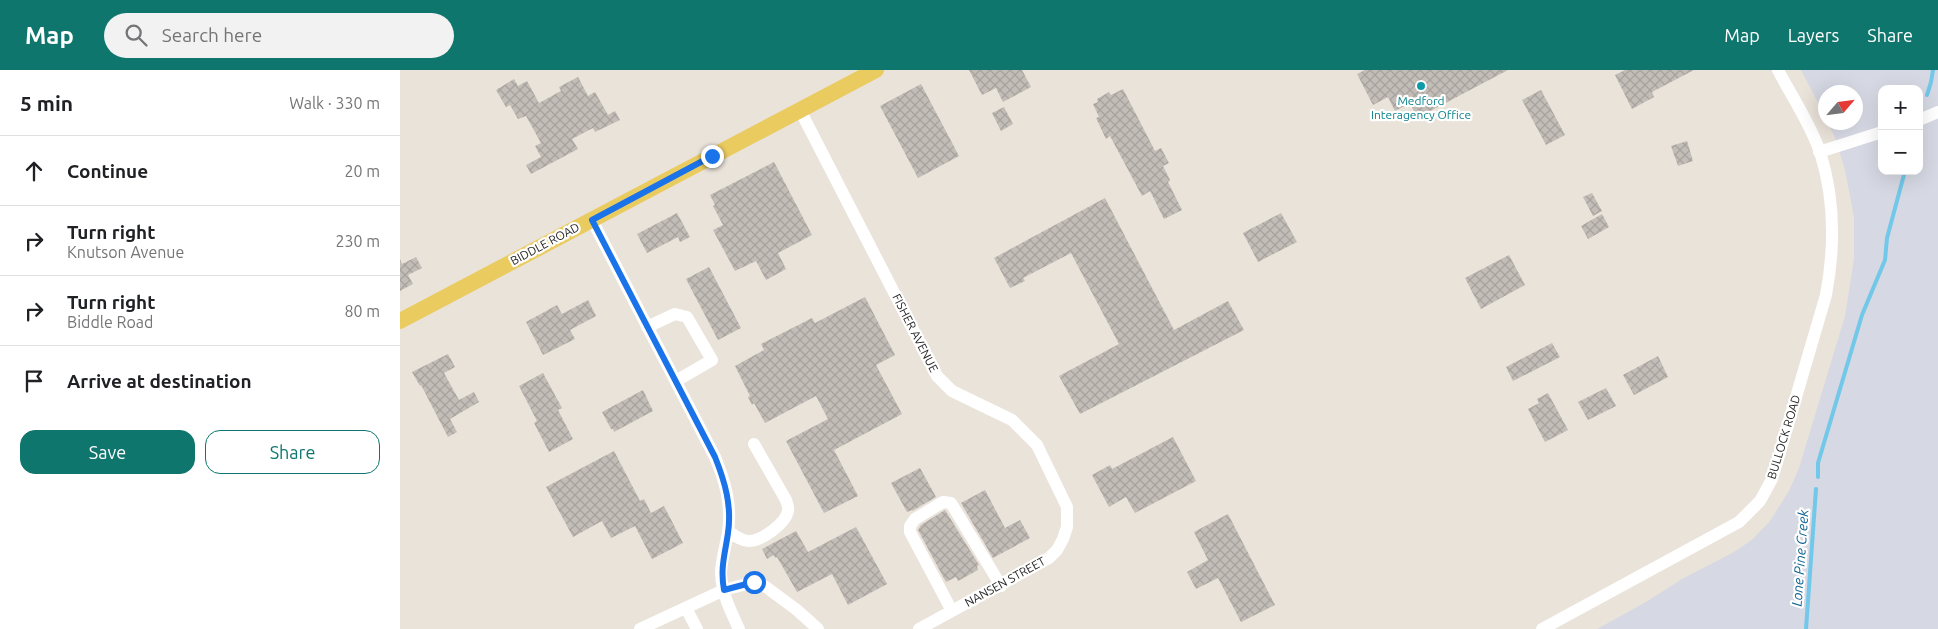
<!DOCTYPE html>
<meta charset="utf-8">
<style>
body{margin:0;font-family:Ubuntu,sans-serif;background:#f2f2f2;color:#202124}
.controls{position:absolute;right:15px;top:15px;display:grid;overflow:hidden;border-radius:10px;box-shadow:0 5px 20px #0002}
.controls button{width:45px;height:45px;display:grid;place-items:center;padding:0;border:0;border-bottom:1px solid #e0e0e0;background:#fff;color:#202124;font:25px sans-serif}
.compass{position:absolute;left:1418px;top:15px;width:45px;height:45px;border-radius:50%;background:#fff;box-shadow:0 5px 20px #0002;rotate:62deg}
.stop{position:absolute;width:15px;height:15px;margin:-11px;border:4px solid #1a73e8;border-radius:50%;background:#fff}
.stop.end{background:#1a73e8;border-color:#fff;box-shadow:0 1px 5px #0008}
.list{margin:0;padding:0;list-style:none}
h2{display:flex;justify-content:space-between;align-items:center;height:65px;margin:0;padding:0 20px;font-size:21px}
h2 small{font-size:16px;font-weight:400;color:#757577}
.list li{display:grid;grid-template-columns:32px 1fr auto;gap:15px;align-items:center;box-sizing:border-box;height:70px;padding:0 20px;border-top:1px solid #e0e0e0}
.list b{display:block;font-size:19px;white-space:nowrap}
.list p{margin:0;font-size:16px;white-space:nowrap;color:#757577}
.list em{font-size:16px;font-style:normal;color:#757577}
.actions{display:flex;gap:10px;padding:15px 20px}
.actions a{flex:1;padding:11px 0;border:1px solid #0f766e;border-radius:15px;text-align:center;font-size:18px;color:#0f766e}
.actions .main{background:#0f766e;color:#fff}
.icon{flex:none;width:28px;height:28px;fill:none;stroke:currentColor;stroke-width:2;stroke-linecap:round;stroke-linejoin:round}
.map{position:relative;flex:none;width:1538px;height:559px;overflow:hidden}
header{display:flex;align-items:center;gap:30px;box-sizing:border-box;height:70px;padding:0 25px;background:#0f766e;color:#fff}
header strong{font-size:24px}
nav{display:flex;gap:28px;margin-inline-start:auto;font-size:18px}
.search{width:350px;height:45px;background:#f2f2f2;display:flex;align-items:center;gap:12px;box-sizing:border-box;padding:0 18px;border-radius:28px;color:#757577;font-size:19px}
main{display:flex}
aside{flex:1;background:#fff}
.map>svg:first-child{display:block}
.airport{fill:#d6d8e3;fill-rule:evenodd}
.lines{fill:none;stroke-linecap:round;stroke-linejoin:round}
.stream{stroke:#71c8e9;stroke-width:4}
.building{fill:url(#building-cross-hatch)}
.minor{stroke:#fff;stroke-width:12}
.major{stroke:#eacb60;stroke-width:16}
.route{stroke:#1a73e8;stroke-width:6}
.culture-dot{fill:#0f9aa8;stroke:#fff;stroke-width:2}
.labels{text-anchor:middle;stroke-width:4.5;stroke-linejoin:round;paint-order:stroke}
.culture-label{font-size:12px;fill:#0d838f;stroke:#fff}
.street-label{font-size:12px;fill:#282828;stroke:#fff}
.water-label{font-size:14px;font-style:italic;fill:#136592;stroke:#fff}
</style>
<header>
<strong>Map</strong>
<div class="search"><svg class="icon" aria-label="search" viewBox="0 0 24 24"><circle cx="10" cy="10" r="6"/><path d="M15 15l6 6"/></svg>Search here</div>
<nav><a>Map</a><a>Layers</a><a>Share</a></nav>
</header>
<main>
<aside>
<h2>5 min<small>Walk · 330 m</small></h2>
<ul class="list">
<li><svg class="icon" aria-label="ahead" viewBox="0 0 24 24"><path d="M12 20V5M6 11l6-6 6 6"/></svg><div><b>Continue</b></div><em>20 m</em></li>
<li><svg class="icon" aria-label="right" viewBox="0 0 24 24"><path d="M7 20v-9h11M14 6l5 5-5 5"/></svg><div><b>Turn right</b><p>Knutson Avenue</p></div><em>230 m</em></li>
<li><svg class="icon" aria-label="right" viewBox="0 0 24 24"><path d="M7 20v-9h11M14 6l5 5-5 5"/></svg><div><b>Turn right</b><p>Biddle Road</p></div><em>80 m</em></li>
<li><svg class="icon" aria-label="arrive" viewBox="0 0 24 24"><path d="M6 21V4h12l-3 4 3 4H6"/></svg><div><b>Arrive at destination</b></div></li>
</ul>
<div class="actions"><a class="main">Save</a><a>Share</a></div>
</aside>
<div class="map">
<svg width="1538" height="559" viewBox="0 0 1538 559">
<defs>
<pattern id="building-cross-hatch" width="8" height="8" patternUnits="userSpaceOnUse" patternTransform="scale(1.25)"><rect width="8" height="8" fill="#c2bdb7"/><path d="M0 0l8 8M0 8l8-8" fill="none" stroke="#a7a29d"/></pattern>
</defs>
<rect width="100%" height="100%" fill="#eae3da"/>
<!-- airport -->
<path class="airport" d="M1401 0H1538V559H1197L1246 532 1282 509 1334 482 1353 469 1370 451 1389 421 1399 398 1445 246 1454 189V147L1445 100 1435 67 1428 53 1456 52V22H1426L1425 46ZM1482 19H1519V101H1482Z"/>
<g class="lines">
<!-- stream -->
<path class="stream" d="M1527 25 1531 12 1533 0
M1418 407V393L1462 245 1485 190 1487 168 1505 101
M1406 559 1416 419"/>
</g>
<!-- building -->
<path class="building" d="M569 0H622L631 17 603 32 596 18 582 25Z
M965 0H1108L1017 48 1010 33 995 41 988 27 973 35 957 4Z
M1225 0H1294L1252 22 1254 27 1232 39 1215 5Z
M178 7 188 26 195 22 208 45 215 41 220 50 195 62 193 58 172 69 178 79 131 104 126 95 141 87 135 76 141 73 126 46 118 49 110 35 106 37 96 20 114 9 118 16 127 11 139 33 161 21 159 17Z
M521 14 559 86 518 108 480 36Z
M723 19 755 81 761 78 769 93 763 96 770 110 768 112 782 140 764 149 750 121 742 126 710 66 706 69 696 48 699 47 693 34 698 32 697 29 709 22 711 25Z
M1141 20 1165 65 1146 75 1122 30Z
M604 37 613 54 601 61 592 43Z
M1287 71 1293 91 1278 96 1271 76Z
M374 92 412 165 378 183 386 199 366 210 356 191 335 201 313 160 323 155 313 136 315 135 310 125Z
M1192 123 1202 141 1193 146 1183 127Z
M705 128 774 260 828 231 844 260 680 344 659 306 719 274 671 183 623 208 625 211 610 218 594 188Z
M277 143 290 167 280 172 278 167 247 183 237 164Z
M881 143 897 172 858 192 843 163Z
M1202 144 1209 157 1188 169 1181 156Z
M1109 185 1125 215 1081 239 1065 208Z
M16 187 22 198 8 205 13 214 0 221V189L2 194Z
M309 197 341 258 318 270 286 209Z
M465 227 495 285 476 295 502 344 434 380 458 426 424 443 386 371 428 349 416 326 365 353 354 333 352 335 348 327 350 326 335 296 364 280 361 274 412 248 415 253Z
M188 230 196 246 170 260 175 269 143 285 126 252 157 235 162 244Z
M1152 273 1160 287 1113 311 1106 297Z
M48 284 55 297 44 303 59 330 74 322 79 332 50 349 57 362 48 367 21 315 20 316 12 302Z
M1258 286 1268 307 1234 325 1223 305Z
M143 303 162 338 158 340 173 369 149 382 134 353 137 351 119 316Z
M1206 318 1216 336 1188 350 1178 332Z
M243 320 253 341 214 362 213 359H211L202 342Z
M1148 323 1168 360 1145 372 1128 339 1139 333 1137 329Z
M773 367 796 411 735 443 726 427 709 437 692 405 710 395 712 399Z
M214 381 240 431 244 429 251 443 264 436 283 473 252 489 235 456 211 468 202 451 173 467 146 417Z
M520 398 536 427 512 441V440L507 442 491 413Z
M585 420 605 458 620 450 630 468 593 488 561 433Z
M545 440 579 495 577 496 578 500 558 511 556 507 546 512 518 460 521 455Z
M828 444 875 535 841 552 818 508 796 519 787 502 808 490 794 462Z
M456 457 487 514 448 535 432 504 397 522 377 487 375 488 374 485 367 489 362 479 396 461 408 482Z"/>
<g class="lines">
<!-- minor -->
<path class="minor" d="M400 40 537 306 552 321 612 350 637 375 667 437V457L663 469 657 480 649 488 519 559
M1519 50 1538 42
M1419 82 1482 62
M192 150 315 387C325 411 332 435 328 462 326 476 321 490 321 504 322 524 331 542 339 559
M247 257 275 244 287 247 312 290 276 311
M328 461C334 465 341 471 349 471 362 471 386 453 388 441 389 437 387 434 386 430L354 374
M286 538 297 559
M552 541 510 462V456L515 449 543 432 551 433 601 516
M240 559 324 520 354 512 366 517 397 540 418 559
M1142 559 1339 452 1360 431 1372 409 1426 225C1435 177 1435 129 1420 82 1410 53 1392 27 1378 0"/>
<!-- major -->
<path class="major" d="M0 251 476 0"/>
</g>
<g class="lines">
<!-- route -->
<path class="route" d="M312 86 192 150 315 387C325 412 332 436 328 463 325 484 320 498 324 520L354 512"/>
</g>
<!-- markers -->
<circle class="culture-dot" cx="1021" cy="16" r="5"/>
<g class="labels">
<!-- culture labels -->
<g class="culture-label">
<text x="1021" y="35">Medford<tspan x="1021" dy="14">Interagency Office</tspan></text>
</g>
<!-- street labels -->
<g class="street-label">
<text transform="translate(145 174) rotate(-28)" y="4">BIDDLE ROAD</text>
<text transform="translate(515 263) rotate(63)" y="4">FISHER AVENUE</text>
<text transform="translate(1384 367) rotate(-73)" y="4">BULLOCK ROAD</text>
<text transform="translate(605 512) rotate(-29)" y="4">NANSEN STREET</text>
</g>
<!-- water labels -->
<g class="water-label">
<text transform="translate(1400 488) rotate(-86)" y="5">Lone Pine Creek</text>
</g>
</g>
</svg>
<div class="controls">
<button>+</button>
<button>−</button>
</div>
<svg class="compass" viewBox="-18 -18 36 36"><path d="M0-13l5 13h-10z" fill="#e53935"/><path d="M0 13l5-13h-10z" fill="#757577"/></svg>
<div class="stop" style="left:354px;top:512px"></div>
<div class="stop end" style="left:312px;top:86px"></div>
</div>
</main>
